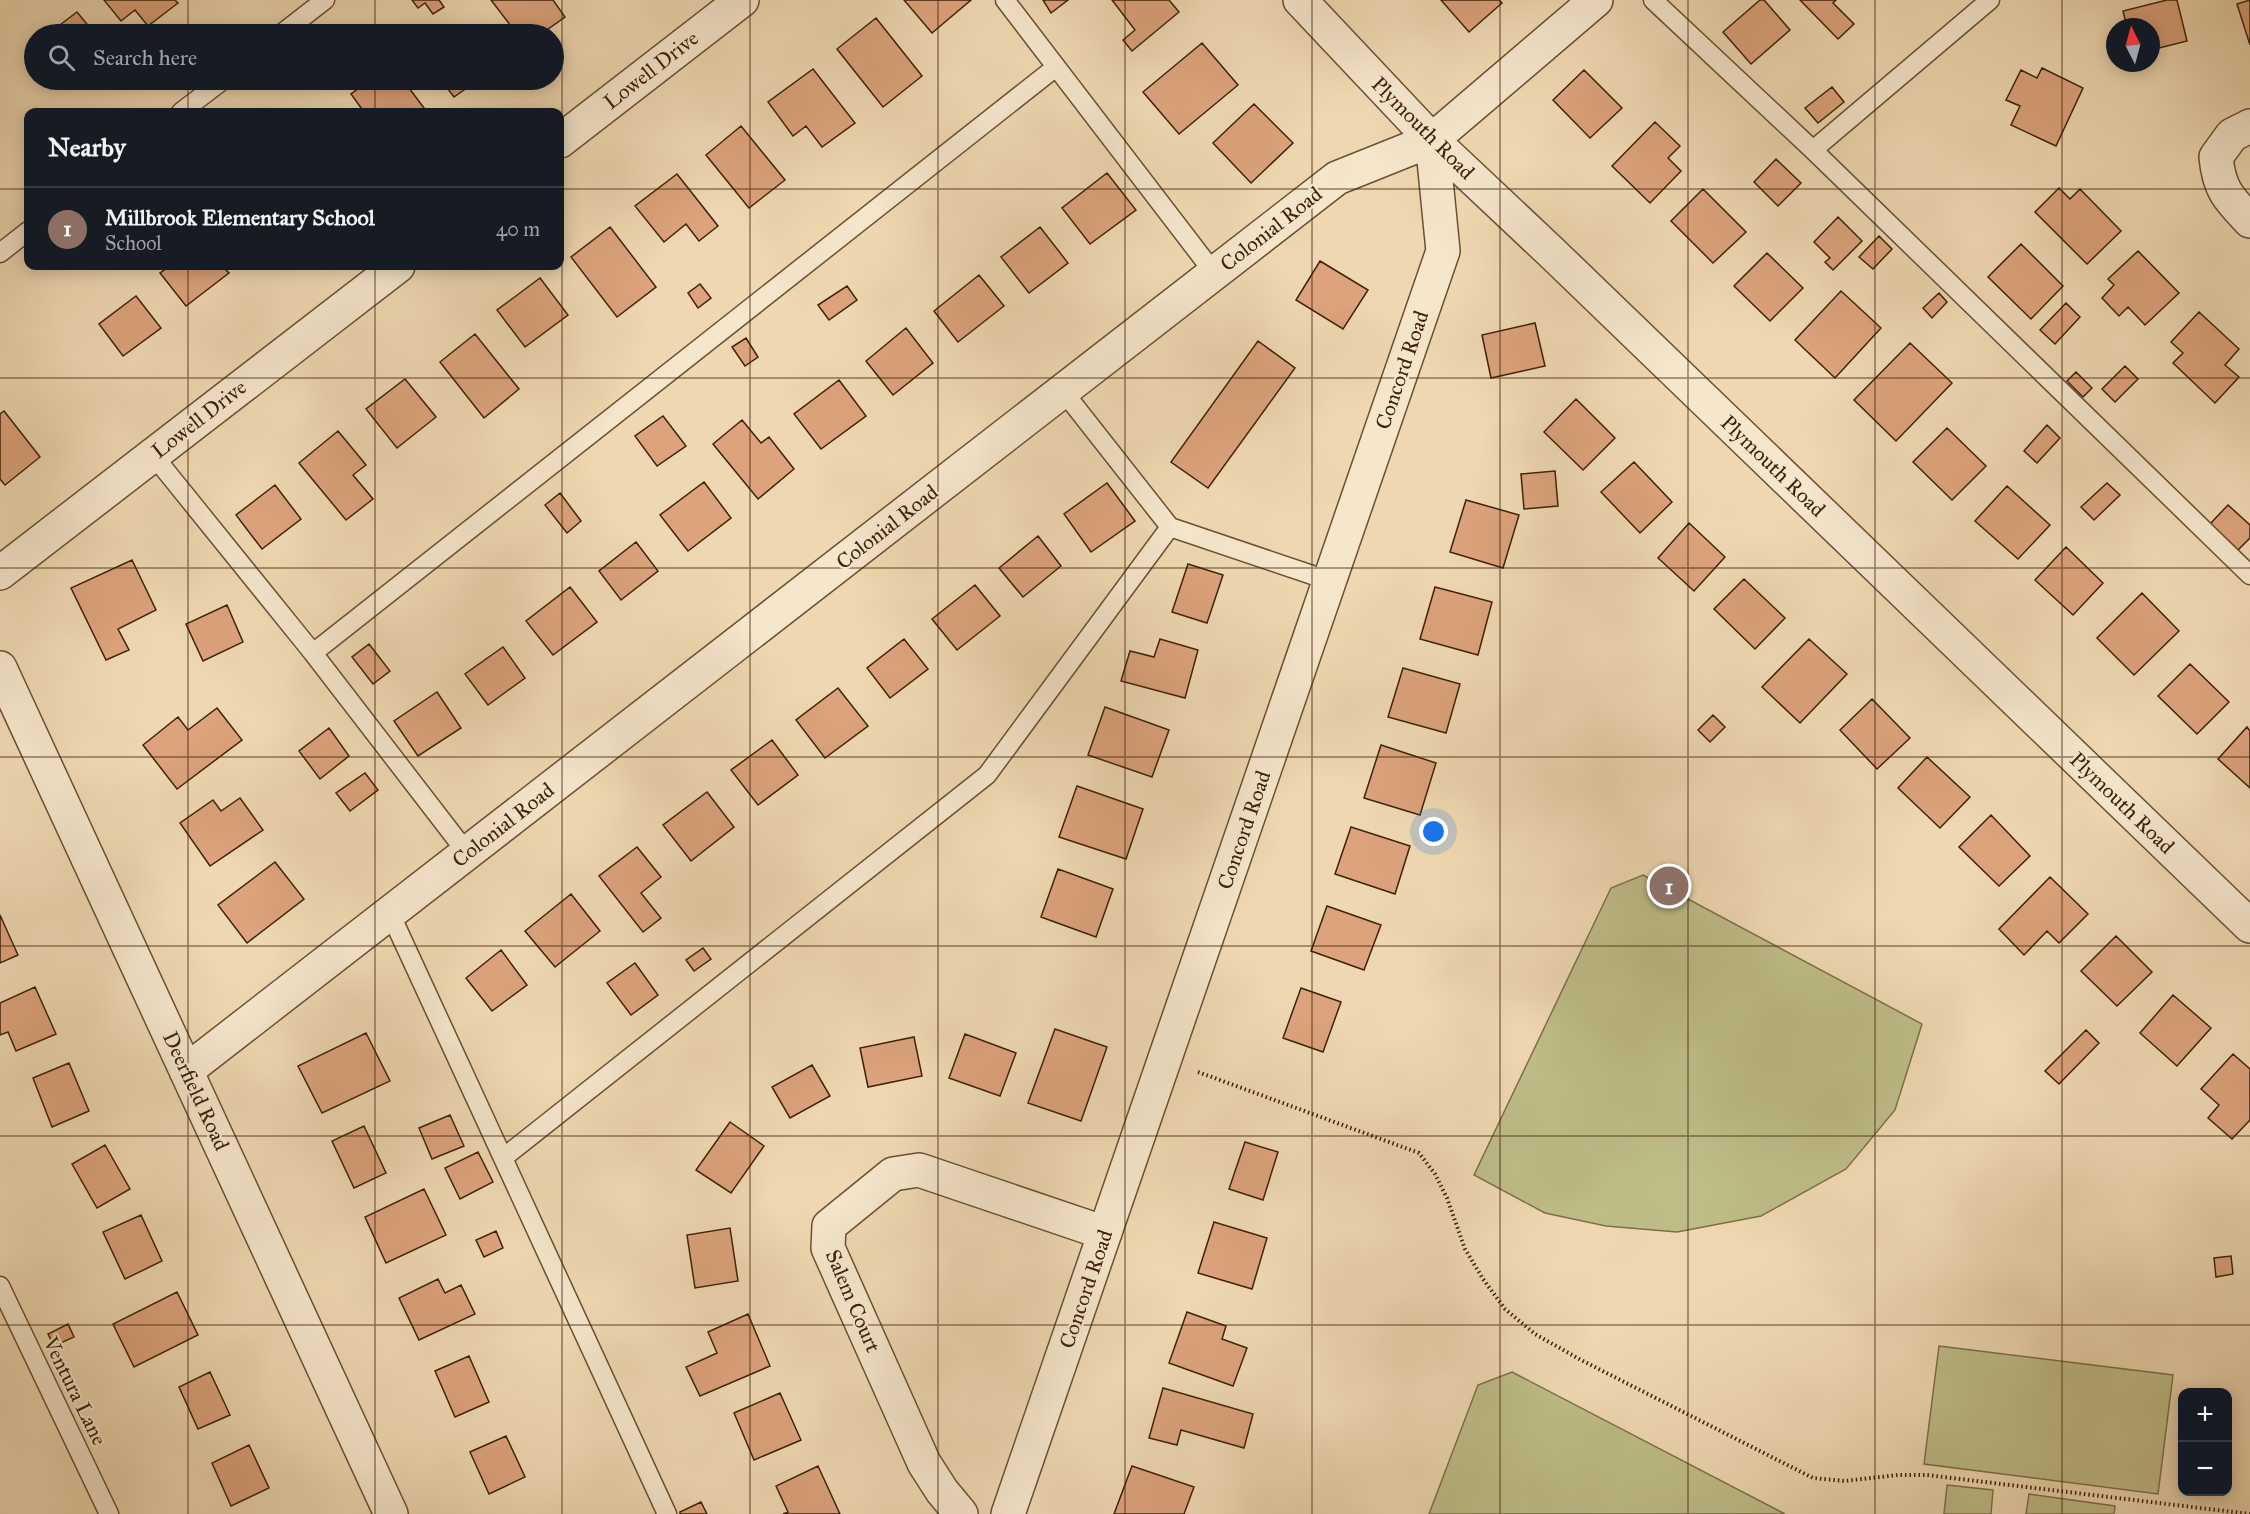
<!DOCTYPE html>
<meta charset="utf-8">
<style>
body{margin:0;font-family:"IM FELL Great Primer",serif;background:#20242c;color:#f1f3f6}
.controls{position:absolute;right:18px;bottom:18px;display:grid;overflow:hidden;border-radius:12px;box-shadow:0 3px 15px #0003}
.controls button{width:54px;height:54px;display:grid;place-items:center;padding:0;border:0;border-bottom:2px solid #363941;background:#171b24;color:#f1f3f6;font:30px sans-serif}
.compass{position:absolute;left:2106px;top:18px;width:54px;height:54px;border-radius:50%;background:#171b24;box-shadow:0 3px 15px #0003;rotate:354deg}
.you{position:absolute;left:1434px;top:832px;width:21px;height:21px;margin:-15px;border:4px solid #fff;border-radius:50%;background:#1a73e8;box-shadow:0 0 0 9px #1a73e833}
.badge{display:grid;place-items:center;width:39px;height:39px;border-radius:50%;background:#7c3aed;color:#fff;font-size:20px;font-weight:700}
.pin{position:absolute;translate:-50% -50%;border:3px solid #fff;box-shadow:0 2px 6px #0006}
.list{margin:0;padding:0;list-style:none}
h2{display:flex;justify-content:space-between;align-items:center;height:78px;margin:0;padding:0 24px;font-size:26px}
h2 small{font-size:20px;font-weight:400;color:#9ea1a6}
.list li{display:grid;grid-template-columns:39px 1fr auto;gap:18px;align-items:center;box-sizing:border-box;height:84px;padding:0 24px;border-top:2px solid #363941}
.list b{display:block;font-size:22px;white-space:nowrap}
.list p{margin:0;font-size:20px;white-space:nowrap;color:#9ea1a6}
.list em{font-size:20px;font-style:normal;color:#9ea1a6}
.icon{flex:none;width:33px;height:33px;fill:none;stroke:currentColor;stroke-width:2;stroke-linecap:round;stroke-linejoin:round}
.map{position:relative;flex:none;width:2250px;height:1514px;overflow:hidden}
.search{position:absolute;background:#171b24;box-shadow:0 3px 15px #0003;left:24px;top:24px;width:540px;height:66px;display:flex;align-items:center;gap:15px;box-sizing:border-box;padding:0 21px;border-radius:33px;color:#9ea1a6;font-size:22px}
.panel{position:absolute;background:#171b24;box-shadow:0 3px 15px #0003;left:24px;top:108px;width:540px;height:162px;border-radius:12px}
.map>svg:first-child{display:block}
.green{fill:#bebd88;stroke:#7e6f48;stroke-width:1.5}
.building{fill:#dca37c;stroke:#3f2109;stroke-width:1.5}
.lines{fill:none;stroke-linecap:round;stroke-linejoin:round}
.service-casing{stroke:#6b4f33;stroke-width:21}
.minor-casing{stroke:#6b4f33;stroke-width:36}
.path{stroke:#3f2109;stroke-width:4;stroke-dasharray:1.5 3;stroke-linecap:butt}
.service{stroke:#f5e6cc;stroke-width:18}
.minor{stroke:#f5e6cc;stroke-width:33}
.grid{fill:none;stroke:#3f2109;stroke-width:1.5;stroke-opacity:0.55}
.labels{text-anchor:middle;stroke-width:4.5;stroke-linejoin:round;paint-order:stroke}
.street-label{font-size:21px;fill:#3f2109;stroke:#f5e6cc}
</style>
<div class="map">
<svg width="2250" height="1514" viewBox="0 0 2250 1514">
<rect width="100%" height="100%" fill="#efd8b1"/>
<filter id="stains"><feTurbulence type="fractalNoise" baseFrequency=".00333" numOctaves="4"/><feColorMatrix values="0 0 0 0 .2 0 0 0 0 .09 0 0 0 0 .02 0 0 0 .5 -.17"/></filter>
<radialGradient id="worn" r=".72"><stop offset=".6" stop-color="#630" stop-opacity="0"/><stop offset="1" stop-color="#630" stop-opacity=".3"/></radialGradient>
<!-- green -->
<path class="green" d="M1643 875 1922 1024 1895 1110 1846 1169 1761 1216 1677 1232 1606 1226 1545 1213 1474 1175 1611 888Z
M1939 1346 2173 1375 2158 1494 1924 1464Z
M1512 1372 1785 1514H1429L1478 1385Z
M1947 1485 1993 1490 1991 1514H1944Z
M2029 1494 2115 1506 2114 1514H2026Z"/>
<!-- building -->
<path class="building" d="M104 0H175L178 3 148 26 135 10 121 21Z
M412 0H439L444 7 433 14 425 3 418 8Z
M491 0H553L565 17 541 34H517Z
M904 0H971L932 33Z
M1043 0H1068L1051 13Z
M1112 0H1169L1179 12 1132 51 1123 40 1135 30Z
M1441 0H1499L1502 3 1469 32Z
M1760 0H1764L1790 30 1751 64 1723 32Z
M1800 0H1836L1833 3 1854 24 1838 39Z
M2167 0H2177L2187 41 2151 50V27H2127L2123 11Z
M2250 0V45L2237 4Z
M77 12 95 34H48Z
M876 18 922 76 883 107 837 49Z
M1202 43 1238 85 1179 134 1143 92Z
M2042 68 2083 88 2056 146 2011 125 2020 106 2006 100 2021 70 2037 78Z
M813 69 855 123 822 147 806 126 793 136 768 102Z
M1584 70 1622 108 1590 138 1553 100Z
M370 80H403L427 112H364L351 94Z
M441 80H478L454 97Z
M1832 87 1844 102 1818 123 1805 108Z
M1254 104 1293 143 1251 183 1213 143Z
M1655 122 1680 146 1668 158 1681 171 1650 203 1612 166Z
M741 126 785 180 749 208 706 155Z
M1776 159 1801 183 1778 206 1754 182Z
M1107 173 1136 210 1090 244 1062 208Z
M677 174 718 226 699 241 686 224 664 242 635 206Z
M2059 188 2070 199 2080 189 2121 231 2087 264 2035 212Z
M1703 189 1746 232 1713 263 1671 221Z
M1838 217 1862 241 1833 270 1825 262 1830 258 1814 242Z
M610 227 656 287 617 317 571 257Z
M1040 227 1068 263 1029 293 1001 257Z
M1879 236 1892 249 1873 269 1859 257Z
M2021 244 2063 286 2031 319 1988 277Z
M2138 251 2179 293 2145 325 2128 307 2119 316 2102 298 2114 285 2108 279Z
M1767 253 1803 288 1770 321 1734 286Z
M1320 261 1368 290 1343 329 1296 300Z
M170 266H222L229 273 186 306 160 273Z
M979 275 1004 306 958 342 934 311Z
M540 278 568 315 525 347 497 310Z
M700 284 711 298 698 308 688 293Z
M847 286 857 300 829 320 818 305Z
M1841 291 1881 328 1835 378 1795 340Z
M1939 293 1947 302 1932 318 1923 308Z
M136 296 161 328 123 356 99 324Z
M2066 303 2080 317 2055 344 2040 330Z
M2199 312 2239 349 2225 365 2239 377 2215 403 2173 363 2183 353 2171 342Z
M1535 323 1545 366 1491 378 1482 335Z
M906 328 933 363 893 395 866 361Z
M475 334 519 389 484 418 440 362Z
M746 338 758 357 745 366 732 347Z
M1258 341 1295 368 1208 488 1171 462Z
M1910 343 1952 383 1896 441 1854 400Z
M2125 366 2138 379 2115 402 2102 389Z
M2076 372 2092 388 2083 397 2067 381Z
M405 379 436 417 397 448 366 409Z
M839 380 866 416 821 449 794 414Z
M1576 399 1615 438 1583 470 1544 432Z
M4 411 40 457 5 485 0 479V414Z
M663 416 686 446 657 466 635 436Z
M742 420 761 443 769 437 794 469 758 499 713 444Z
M2047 425 2060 438 2037 463 2024 451Z
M1947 428 1986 466 1952 500 1913 462Z
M338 431 366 465 353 475 373 499 346 520 299 463Z
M1634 462 1672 502 1640 533 1601 492Z
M1555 471 1558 506 1524 509 1521 474Z
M704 482 731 518 688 551 660 515Z
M1107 483 1135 521 1091 552 1064 514Z
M2107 483 2120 495 2094 520 2081 507Z
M275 485 301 519 262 549 236 515Z
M2007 486 2050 525 2018 559 1975 521Z
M560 493 581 521 567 533 545 505Z
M1466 500 1519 515 1503 568 1450 552Z
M2228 505 2250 525V538L2238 550 2210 524Z
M1689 523 1725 557 1694 591 1658 558Z
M1038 536 1061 566 1023 597 999 568Z
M636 542 658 571 621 600 599 571Z
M2066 547 2103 583 2073 615 2035 580Z
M132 560 156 610 118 629 129 650 106 660 71 588Z
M1188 564 1223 575 1207 623 1172 612Z
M1744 579 1785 618 1755 649 1714 609Z
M975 585 1000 616 957 650 932 619Z
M570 587 597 622 553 655 526 621Z
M1435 587 1492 602 1478 655 1420 639Z
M2142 593 2179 631 2134 675 2097 638Z
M227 605 243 642 203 661 186 624Z
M904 639 928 669 890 698 867 668Z
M1160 639 1198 650 1185 698 1121 681 1130 651 1154 657Z
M1809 639 1847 674 1800 723 1762 687Z
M369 644 390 671 373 684 352 657Z
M503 647 525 678 488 705 465 674Z
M2190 664 2229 702 2197 734 2158 696Z
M1403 668 1460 684 1446 733 1388 717Z
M838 688 868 726 825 758 796 720Z
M437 692 461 728 418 756 394 721Z
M1872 699 1910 738 1877 769 1840 730Z
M1105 707 1169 730 1152 777 1088 755Z
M217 708 242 740 177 789 143 745 178 717 188 730Z
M1713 715 1725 727 1710 742 1698 730Z
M2247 727 2250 731V788L2218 759Z
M329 728 349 756 320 779 299 751Z
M772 740 798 775 758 805 731 770Z
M1381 745 1436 763 1420 815 1364 798Z
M1927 757 1970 797 1940 828 1898 788Z
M365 773 378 790 350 811 336 793Z
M1077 786 1143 809 1126 859 1059 837Z
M707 792 734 827 691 861 663 825Z
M240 798 263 830 210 866 180 823 213 800 221 811Z
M1991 815 2030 856 1999 886 1959 847Z
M1351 827 1410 846 1395 894 1335 874Z
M637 847 661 877 641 893 661 918 643 932 599 876Z
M275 862 304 899 247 943 218 905Z
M1058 869 1113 889 1096 937 1041 917Z
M2050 877 2088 914 2059 943 2047 931 2024 955 1999 929Z
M571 894 600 931 555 967 525 931Z
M1327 906 1381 925 1364 970 1311 951Z
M0 915 18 955 0 963Z
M2116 936 2152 972 2117 1006 2081 971Z
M703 948 711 959 694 971 686 960Z
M501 950 527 985 492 1011 466 978Z
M635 963 658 995 631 1015 607 983Z
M35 987 56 1034 16 1051 8 1032 0 1035V1003Z
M1301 988 1341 1002 1323 1052 1283 1038Z
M2173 995 2211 1028 2177 1066 2140 1033Z
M1055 1029 1107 1047 1081 1121 1028 1103Z
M2086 1030 2099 1043 2059 1084 2045 1071Z
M366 1033 390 1081 322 1113 298 1066Z
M965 1034 1016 1053 1000 1096 949 1078Z
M914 1037 922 1076 868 1087 860 1048Z
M2233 1054 2250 1069V1120L2232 1139 2208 1118 2219 1105 2201 1089Z
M69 1063 89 1111 52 1127 33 1078Z
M812 1065 830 1096 790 1118 772 1087Z
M450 1115 464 1146 432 1159 419 1128Z
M730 1122 764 1146 731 1193 696 1170Z
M364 1126 386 1173 354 1188 332 1141Z
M1245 1142 1278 1152 1263 1200 1229 1189Z
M105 1145 130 1189 97 1208 72 1164Z
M478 1152 493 1182 460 1199 445 1168Z
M424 1189 446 1235 386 1263 365 1217Z
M141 1215 162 1261 125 1279 103 1232Z
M1214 1222 1267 1238 1252 1289 1198 1273Z
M730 1228 738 1281 695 1288 687 1235Z
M496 1231 503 1248 484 1257 476 1240Z
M2231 1256 2233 1274 2216 1277 2214 1258Z
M438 1279 445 1293 461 1285 475 1314 419 1340 399 1298Z
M177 1292 198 1335 134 1367 113 1324Z
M1187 1312 1226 1326 1222 1339 1247 1348 1233 1386 1169 1363Z
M748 1314 770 1366 700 1396 686 1367 717 1353 708 1332Z
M68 1324 74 1337 54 1346 48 1334Z
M469 1356 489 1402 455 1417 435 1371Z
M210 1372 230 1415 198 1429 179 1387Z
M1163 1388 1253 1414 1244 1448 1181 1430 1177 1445 1149 1438Z
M780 1393 801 1440 754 1460 734 1413Z
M506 1436 525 1477 489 1494 470 1452Z
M249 1445 269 1488 231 1506 212 1463Z
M818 1466 840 1514H783L788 1512 776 1486Z
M1132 1466 1194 1487 1184 1514H1114Z
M701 1502 707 1514H680V1512Z"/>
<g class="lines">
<defs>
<path id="service" d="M1005 0 1214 273
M1653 0 1813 150 2250 575
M281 34 325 0
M181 112 223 80
M1813 150 1990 0
M0 253 28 231
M1063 391 1170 527 1330 581
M153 455 313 653 467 853
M313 653 1056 67
M390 913 667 1514
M503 1158 987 775 1170 527
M0 1286 109 1514"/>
<path id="minor" d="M1300 0 1432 140 1550 251 2250 926
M2250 126 2232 135 2216 157C2219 189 2228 198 2250 221
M560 141 742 0
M0 573 398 266
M0 668 391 1514
M186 1071 1337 178 1432 140 1596 0
M961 1514 942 1491 924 1463 828 1248 829 1226 893 1174 919 1170 1105 1233
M1008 1514 1443 251 1432 140"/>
</defs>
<!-- service casing -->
<use href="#service" class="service-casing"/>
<!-- minor casing -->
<use href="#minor" class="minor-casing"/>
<!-- path -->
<path class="path" d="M1198 1072 1419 1153 1435 1174 1447 1198 1465 1249 1483 1279 1505 1309 1535 1334 1581 1360 1813 1478 1845 1481 1898 1475H1927L2250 1514"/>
<!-- service -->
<use href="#service" class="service"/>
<!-- minor -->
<use href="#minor" class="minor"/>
</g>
<!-- grid -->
<path class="grid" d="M188 0V34M375 0V34M562 0V1514M750 0V1514M938 0V1514M1125 0V1514M1312 0V1514M1500 0V1514M1688 0V1514M1875 0V1514M2062 0V1514M188 80V112M375 80V112M0 189H28M560 189H2250M188 266V1514M375 266V1514M0 378H2250M0 568H2250M0 757H2250M0 946H2250M0 1136H2250M0 1325H2250"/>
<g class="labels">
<!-- street labels -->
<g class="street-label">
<text transform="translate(651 70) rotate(-38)" y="7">Lowell Drive</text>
<text transform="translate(1423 128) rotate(45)" y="7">Plymouth Road</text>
<text transform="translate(1271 229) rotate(-38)" y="7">Colonial Road</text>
<text transform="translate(1402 370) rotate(-71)" y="7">Concord Road</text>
<text transform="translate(199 419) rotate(-38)" y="7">Lowell Drive</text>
<text transform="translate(1773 466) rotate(44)" y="7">Plymouth Road</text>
<text transform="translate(887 527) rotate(-38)" y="7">Colonial Road</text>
<text transform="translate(2122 803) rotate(44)" y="7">Plymouth Road</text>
<text transform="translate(503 825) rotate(-38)" y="7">Colonial Road</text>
<text transform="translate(1244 830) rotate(-71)" y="7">Concord Road</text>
<text transform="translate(196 1091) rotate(65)" y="7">Deerfield Road</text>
<text transform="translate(1086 1289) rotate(-71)" y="7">Concord Road</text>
<text transform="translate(853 1301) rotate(67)" y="7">Salem Court</text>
<text transform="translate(75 1391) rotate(64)" y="7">Ventura Lane</text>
</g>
</g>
<rect width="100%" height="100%" filter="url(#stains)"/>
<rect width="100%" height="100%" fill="url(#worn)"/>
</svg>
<div class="controls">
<button>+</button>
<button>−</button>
</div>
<svg class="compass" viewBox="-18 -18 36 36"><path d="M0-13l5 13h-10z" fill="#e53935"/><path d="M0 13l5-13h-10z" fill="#9ea1a6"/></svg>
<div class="you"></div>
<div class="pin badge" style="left:1669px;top:886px;background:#8d6e63">1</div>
<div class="search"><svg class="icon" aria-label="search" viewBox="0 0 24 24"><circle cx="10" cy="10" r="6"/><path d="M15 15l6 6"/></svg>Search here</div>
<section class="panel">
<h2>Nearby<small></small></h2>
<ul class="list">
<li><span class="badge" style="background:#8d6e63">1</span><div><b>Millbrook Elementary School</b><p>School</p></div><em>40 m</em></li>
</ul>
</section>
</div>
